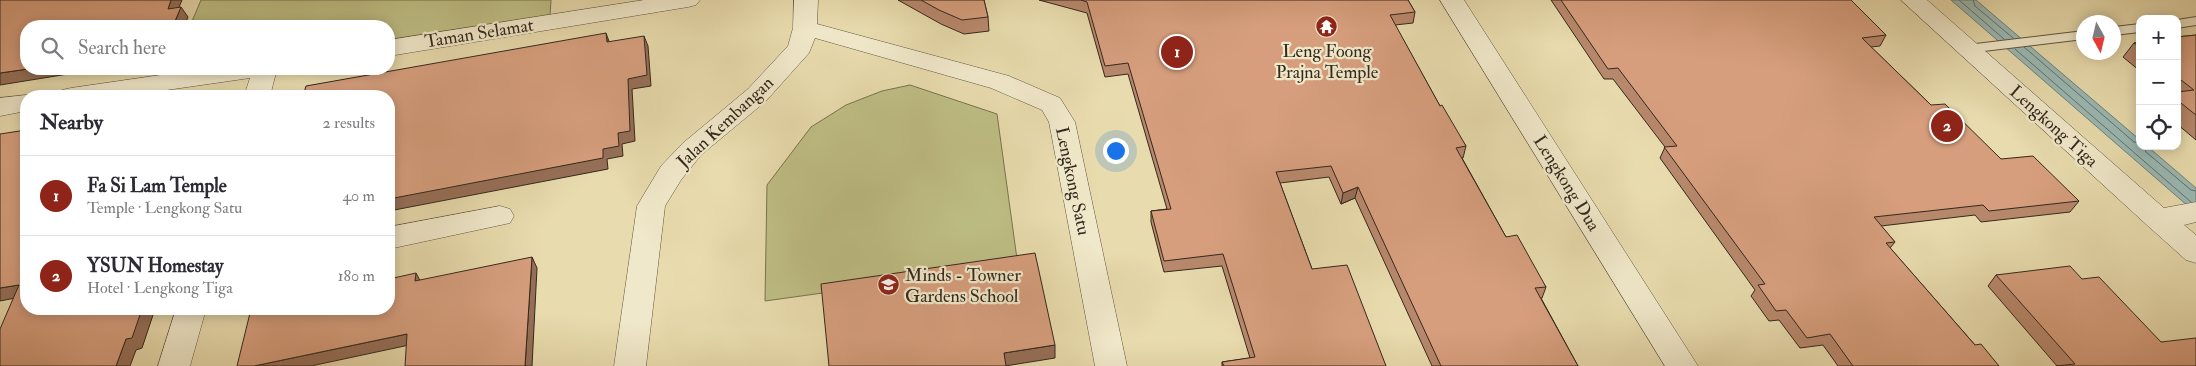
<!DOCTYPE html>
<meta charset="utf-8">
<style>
body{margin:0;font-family:"IM FELL Double Pica",serif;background:#f7f7f7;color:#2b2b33}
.controls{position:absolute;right:15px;top:15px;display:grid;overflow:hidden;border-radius:10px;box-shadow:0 2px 12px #0003}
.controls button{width:45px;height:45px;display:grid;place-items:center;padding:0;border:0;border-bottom:1px solid #e1e1e2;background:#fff;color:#2b2b33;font:25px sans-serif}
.compass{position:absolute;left:2076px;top:15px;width:45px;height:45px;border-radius:50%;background:#fff;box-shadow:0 2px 12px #0003;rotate:172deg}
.you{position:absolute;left:1115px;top:150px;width:18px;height:18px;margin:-12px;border:4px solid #fff;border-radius:50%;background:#1a73e8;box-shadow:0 0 0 8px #1a73e833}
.badge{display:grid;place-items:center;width:32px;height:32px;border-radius:50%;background:#8f2418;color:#fff;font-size:16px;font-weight:700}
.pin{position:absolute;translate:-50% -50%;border:2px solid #fff;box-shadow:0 1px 5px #0006}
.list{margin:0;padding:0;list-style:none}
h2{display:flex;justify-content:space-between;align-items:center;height:65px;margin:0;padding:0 20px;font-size:21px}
h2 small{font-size:16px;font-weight:400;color:#7c7c81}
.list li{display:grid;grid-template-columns:32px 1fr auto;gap:15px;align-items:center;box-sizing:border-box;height:80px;padding:0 20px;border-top:1px solid #e1e1e2}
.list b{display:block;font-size:19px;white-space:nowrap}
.list p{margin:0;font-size:16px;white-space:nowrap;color:#7c7c81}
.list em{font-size:16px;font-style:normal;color:#7c7c81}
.icon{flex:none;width:28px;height:28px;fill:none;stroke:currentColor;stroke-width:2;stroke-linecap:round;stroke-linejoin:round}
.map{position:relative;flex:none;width:2196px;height:366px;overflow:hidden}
.search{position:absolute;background:#fff;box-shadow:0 2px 12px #0003;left:20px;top:20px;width:375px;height:55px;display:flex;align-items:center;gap:12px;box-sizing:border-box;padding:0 18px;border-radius:20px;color:#7c7c81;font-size:19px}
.panel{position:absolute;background:#fff;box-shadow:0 2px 12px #0003;left:20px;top:90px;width:375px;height:225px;border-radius:20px}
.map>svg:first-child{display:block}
.green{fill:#bebe84;stroke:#787350}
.water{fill:#9ab9b4;stroke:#717f78}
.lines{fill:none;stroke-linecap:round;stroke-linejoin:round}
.shore{stroke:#667068;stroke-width:1}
.lane-casing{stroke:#605541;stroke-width:2}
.street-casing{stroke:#605541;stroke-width:1}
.lane{fill:#f0e8ca;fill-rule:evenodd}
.street{fill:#f0e8ca;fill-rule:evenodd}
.wall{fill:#b8886c;stroke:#33281d}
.shaded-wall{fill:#966f58;stroke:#33281d}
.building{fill:#d69e7d;stroke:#33281d}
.labels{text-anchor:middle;stroke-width:4.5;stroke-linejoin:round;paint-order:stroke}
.street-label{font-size:18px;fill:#33281d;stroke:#f0e8ca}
.poi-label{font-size:18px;fill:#33281d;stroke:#f0e8ca}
</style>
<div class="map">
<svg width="2196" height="366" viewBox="0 0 2196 366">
<rect width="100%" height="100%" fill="#e8dbad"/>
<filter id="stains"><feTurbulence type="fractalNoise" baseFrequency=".004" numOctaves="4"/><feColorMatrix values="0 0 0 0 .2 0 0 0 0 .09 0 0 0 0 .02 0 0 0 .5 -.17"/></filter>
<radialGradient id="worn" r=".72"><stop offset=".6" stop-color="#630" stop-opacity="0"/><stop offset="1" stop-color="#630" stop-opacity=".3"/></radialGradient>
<!-- green -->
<path class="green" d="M201 0H551L550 16 389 42V26H190Z
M910 85 997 114 1018 266 765 301 767 185 811 127 846 105 882 91Z"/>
<!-- water -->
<path class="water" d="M1951 0H1976L2140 140V146H2147L2196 188V213Z"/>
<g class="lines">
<!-- shore -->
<path class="shore" d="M1959 0 2004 39
M1973 0 1975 6 2013 38
M2024 47 2134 142 2140 143
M2015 49 2191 202
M2144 146 2146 152 2191 190 2196 191"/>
<defs>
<path id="lane" d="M2196 17V25L2177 28V20Z
M2140 24V32L2114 35V27Z
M2084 31V39L1967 53 1961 49 1967 45Z"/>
<path id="street" d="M644 0H700L696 5 688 7 389 56V40Z
M794 0H818L817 24 1009 76 1060 98 1075 122 1127 366H1095L1049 122 1042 110 991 88 815 38 809 53 766 101 701 155 681 180 665 206 646 366H614L637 206 661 166 683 143 748 89 788 46 793 28Z
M1440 0H1464L1698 366H1665Z
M1901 0H1927L2164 208 2196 202V222L2184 225 2196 235V263L2186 260 2148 226Z
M202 69H277L270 96H244L250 78 125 96H58L62 90 71 88Z
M26 95 32 96H26V111L0 116V98Z
M500 206 510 209 514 216 510 223 389 249V227Z
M176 309H206L190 366H158Z"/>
</defs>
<!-- lane casing -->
<use href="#lane" class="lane-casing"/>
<!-- street casing -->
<use href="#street" class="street-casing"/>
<!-- lane -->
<use href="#lane" class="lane"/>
<!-- street -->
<use href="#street" class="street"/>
</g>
<!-- wall -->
<path class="wall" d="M898 0H984L988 17 989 31 964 34 941 24Z
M1039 0H1408L1415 12 1413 23 1395 25 1440 106 1466 146 1463 158H1462L1506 237 1546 287 1542 298H1541L1578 366H1432L1355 198 1341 204 1329 177 1280 183 1312 269 1386 366H1222V362L1250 358 1222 266 1164 272 1151 222V211L1167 209 1128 74 1105 77 1087 13Z
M1551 0H1851L1886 35 1880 46 1871 47 1931 105 2001 159 2079 201 2070 212 1981 222 1975 215 1881 226 1895 242 1890 248 1975 345 1999 366H1838L1823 345 1800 348 1779 320 1769 321 1751 296 1755 290 1660 158 1665 147 1613 79H1604Z
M2196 35V140L2177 124V37Z
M2140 42V71L2123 57 2134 43Z
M1996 275 2082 279 2161 342 2196 366H2057L1988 286Z"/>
<!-- shaded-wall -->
<path class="shaded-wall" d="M171 0H182L174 19 168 9Z
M181 7 188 17 184 26H173Z
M606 33 610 44 607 42Z
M644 36 648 46 651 86 632 89 635 141 622 144 623 156 607 159 608 169 389 211V199L603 149 618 133 628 79Z
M28 69H99L0 85V73Z
M216 92 219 96H215Z
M1358 187 1355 198 1341 204 1343 193Z
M532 257 537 268 532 366H525Z
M416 273 422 284 415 281Z
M19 285 26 296 0 301V288Z
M142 309H155L142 348 136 350 130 366H116L126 339Z
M407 334 414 344 311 366H254Z
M1055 345V358L1005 366 1004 353Z"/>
<!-- building -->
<path class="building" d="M0 0H171L168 9 181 7 173 26H26V69H28L0 73Z
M921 0H984L988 17 962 20 939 10Z
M1081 0H1408L1415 12 1390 15 1440 106 1442 105 1466 146 1456 148 1506 237 1517 235 1546 287 1535 288 1578 366H1441L1358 187 1343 193 1331 166 1276 172 1312 269 1347 265 1386 366H1224L1222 362 1255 357 1223 254 1164 261 1151 211 1171 209 1128 63 1105 66 1087 2Z
M1561 0H1851L1886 35 1862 38 1931 105 1945 104 2001 159 2033 156 2079 201 1989 211 1983 205 1874 217 1895 242 1886 243 1975 345 1981 344 1999 366H1853L1830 334 1807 338 1786 310 1776 311 1758 285 1765 284 1664 147 1677 146 1618 68 1608 69Z
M606 33 607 42 644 36 647 75 628 79 630 131 618 133 619 146 603 149V158L389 199V96H303L306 86Z
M2196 35V115L2177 100V92L2194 90 2177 77V37Z
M2140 42V47L2134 43Z
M216 92 215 96H191Z
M26 130V309H142L132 338 126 339 116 366H0V329L19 285 0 288V134Z
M1035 253 1055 345 1004 353 1006 366H829L821 284Z
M532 257 525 366H405L407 334 254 366H237L251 309H389V279L416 273 415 281Z
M2070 266 2082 279 2099 277 2161 342 2196 338V366H2056L2075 364 1996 275Z"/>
<!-- icons -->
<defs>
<symbol id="temple-disc" viewBox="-11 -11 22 22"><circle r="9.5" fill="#8f2418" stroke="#f0e8ca"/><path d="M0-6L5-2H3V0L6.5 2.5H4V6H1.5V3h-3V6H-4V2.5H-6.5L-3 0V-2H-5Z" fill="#fff"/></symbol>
<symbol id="school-disc" viewBox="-11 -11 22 22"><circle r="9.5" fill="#8f2418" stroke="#f0e8ca"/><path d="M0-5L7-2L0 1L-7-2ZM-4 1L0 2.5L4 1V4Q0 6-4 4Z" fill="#fff"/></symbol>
</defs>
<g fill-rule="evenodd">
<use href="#temple-disc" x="1314" y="14" width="25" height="25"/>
<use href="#school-disc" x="876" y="272" width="25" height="25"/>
</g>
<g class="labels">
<!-- street labels -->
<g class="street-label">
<text transform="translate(479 33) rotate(-9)" y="6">Taman Selamat</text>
<text transform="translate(725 122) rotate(-43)" y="6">Jalan Kembangan</text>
<text transform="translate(2054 126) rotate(42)" y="6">Lengkong Tiga</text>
<text transform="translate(1073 181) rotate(78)" y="6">Lengkong Satu</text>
<text transform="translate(1567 183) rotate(58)" y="6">Lengkong Dua</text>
</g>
<!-- poi labels -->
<g class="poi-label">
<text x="1327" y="57">Leng Foong<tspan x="1327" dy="21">Prajna Temple</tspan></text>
<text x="905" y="281" text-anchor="start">Minds - Towner<tspan x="905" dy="21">Gardens School</tspan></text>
</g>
</g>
<rect width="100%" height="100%" filter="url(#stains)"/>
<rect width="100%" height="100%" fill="url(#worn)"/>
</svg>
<div class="controls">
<button>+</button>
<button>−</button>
<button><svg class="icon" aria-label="locate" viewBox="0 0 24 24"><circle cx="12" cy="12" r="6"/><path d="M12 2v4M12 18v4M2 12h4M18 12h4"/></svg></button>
</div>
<svg class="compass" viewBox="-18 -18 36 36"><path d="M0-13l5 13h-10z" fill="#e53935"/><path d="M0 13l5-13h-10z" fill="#7c7c81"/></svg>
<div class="you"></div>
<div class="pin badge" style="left:1177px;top:52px">1</div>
<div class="pin badge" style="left:1947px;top:126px">2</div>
<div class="search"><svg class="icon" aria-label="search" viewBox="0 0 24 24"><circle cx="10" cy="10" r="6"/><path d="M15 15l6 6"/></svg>Search here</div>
<section class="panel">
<h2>Nearby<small>2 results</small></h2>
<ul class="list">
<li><span class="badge">1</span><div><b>Fa Si Lam Temple</b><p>Temple · Lengkong Satu</p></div><em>40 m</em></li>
<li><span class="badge">2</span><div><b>YSUN Homestay</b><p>Hotel · Lengkong Tiga</p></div><em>180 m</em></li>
</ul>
</section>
</div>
